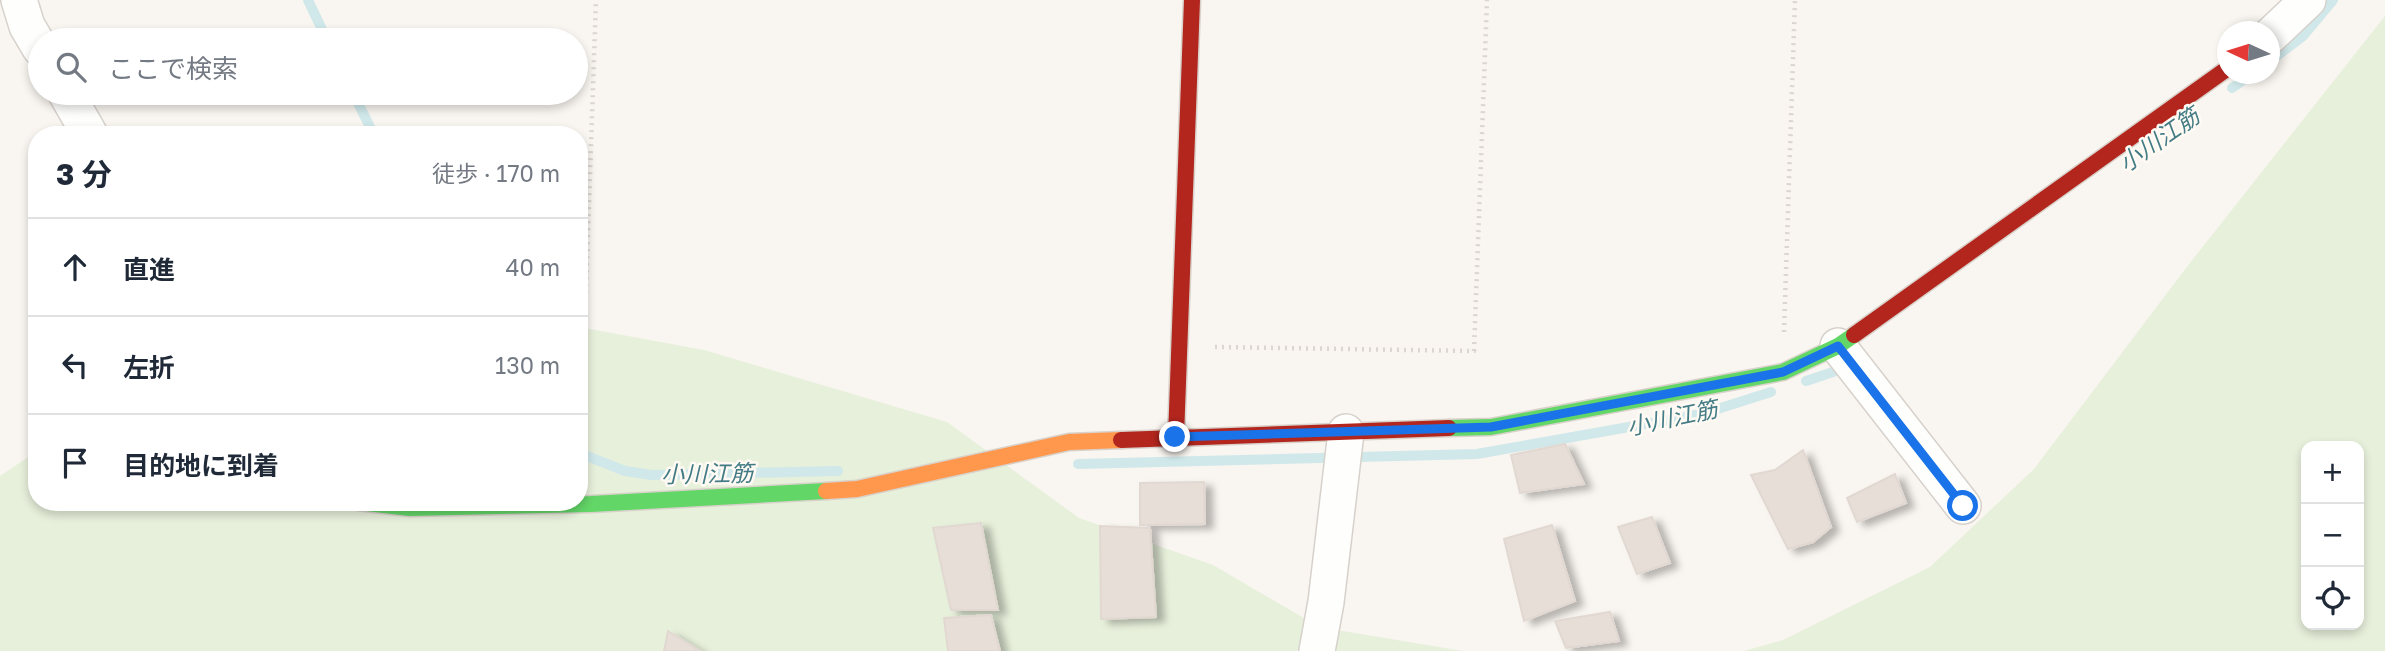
<!DOCTYPE html>
<html lang="ja">
<meta charset="utf-8">
<style>
body{margin:0;font-family:"Golos Text","Noto Sans JP",sans-serif;background:#f2f2f3;color:#1f2937}
.controls{position:absolute;right:21px;bottom:21px;display:grid;overflow:hidden;border-radius:14px;box-shadow:0 4px 10px #0003}
.controls button{width:63px;height:63px;display:grid;place-items:center;padding:0;border:0;border-bottom:2px solid #e0e1e3;background:#fff;color:#1f2937;font:35px sans-serif}
.compass{position:absolute;left:2217px;top:21px;width:63px;height:63px;border-radius:50%;background:#fff;box-shadow:0 4px 10px #0003;rotate:274deg}
.stop{position:absolute;width:21px;height:21px;margin:-16px;border:5px solid #1a73e8;border-radius:50%;background:#fff}
.stop.end{background:#1a73e8;border-color:#fff;box-shadow:0 2px 7px #0008}
.list{margin:0;padding:0;list-style:none}
h2{display:flex;justify-content:space-between;align-items:center;height:91px;margin:0;padding:0 28px;font-size:30px}
h2 small{font-size:23px;font-weight:400;color:#747a83}
.list li{display:grid;grid-template-columns:46px 1fr auto;gap:21px;align-items:center;box-sizing:border-box;height:98px;padding:0 28px;border-top:2px solid #e0e1e3}
.list b{display:block;font-size:26px;white-space:nowrap}
.list em{font-size:23px;font-style:normal;color:#747a83}
.icon{flex:none;width:38px;height:38px;fill:none;stroke:currentColor;stroke-width:2;stroke-linecap:round;stroke-linejoin:round}
.map{position:relative;flex:none;width:2385px;height:651px;overflow:hidden}
.search{position:absolute;background:#fff;box-shadow:0 4px 10px #0003;left:28px;top:28px;width:560px;height:77px;display:flex;align-items:center;gap:18px;box-sizing:border-box;padding:0 24px;border-radius:38px;color:#747a83;font-size:26px}
.panel{position:absolute;background:#fff;box-shadow:0 4px 10px #0003;left:28px;top:126px;width:560px;height:385px;border-radius:28px}
.map>svg:first-child{display:block}
.green{fill:#e7f0db;fill-rule:evenodd}
.lines{fill:none;stroke-linecap:round;stroke-linejoin:round}
.stream{stroke:#d0e8ea;stroke-width:10}
.building{fill:#e6ded7;stroke:#e2d8d2;stroke-width:2;filter:url(#shadow)}
.street-casing{stroke:#d7d1cb;stroke-width:38}
.fast-casing{stroke:#d9d2cb;stroke-width:19}
.slow-casing{stroke:#d9d2cb;stroke-width:19}
.jam-casing{stroke:#d9d2cb;stroke-width:19}
.path{stroke:#dcd5d0;stroke-width:4.5;stroke-dasharray:2 5;stroke-linecap:butt}
.street{stroke:#fefefd;stroke-width:35}
.fast{stroke:#63d668;stroke-width:16}
.slow{stroke:#ff974d;stroke-width:16}
.jam{stroke:#b3261e;stroke-width:16}
.route{stroke:#1a73e8;stroke-width:9}
.labels{text-anchor:middle;stroke-width:5;stroke-linejoin:round;paint-order:stroke}
.water-label{font-size:23px;font-style:italic;fill:#437c86;stroke:#fffaf3}
</style>
<div class="map">
<svg width="2385" height="651" viewBox="0 0 2385 651">
<defs>
<filter id="shadow"><feDropShadow dx="8" dy="4.5" stdDeviation="3.5" flood-color="#0004"/></filter>
</defs>
<rect width="100%" height="100%" fill="#f9f5f0"/>
<!-- green -->
<path class="green" d="M2385 16V651H1744L1783 640 1930 567 2034 469 2186 268ZM2306 446H2359V625H2306Z
M579 327 704 350 947 422 1079 518 1213 565 1319 627 1463 651H0V476L37 451V502H579Z"/>
<g class="lines">
<!-- stream -->
<path class="stream" d="M308 0 327 40
M2270 61 2303 36 2333 0
M2232 88 2252 74
M353 93 374 135
M1806 381 1833 372 1845 364
M579 453 625 471 652 475 838 471
M1078 464 1477 454 1702 414 1771 392"/>
</g>
<!-- building -->
<path class="building" d="M1565 444 1584 484 1520 493 1511 455Z
M1803 450 1831 527 1813 542 1788 549 1751 475 1775 470Z
M1895 474 1906 503 1857 522 1847 498Z
M1204 482 1205 524 1140 525V483Z
M1652 517 1670 563 1637 574 1618 527Z
M981 523 998 610H951L933 528Z
M1552 525 1575 601 1524 621 1504 539Z
M1100 526 1150 528 1156 617 1101 619Z
M1610 612 1619 641 1566 648 1555 621Z
M991 615 1000 651H948L944 618Z
M668 631 700 651H664Z"/>
<g class="lines">
<defs>
<path id="street" d="M19 0 27 26 40 48
M2270 36 2308 0
M66 93 90 135
M1838 346 1963 506
M1317 651 1326 602 1346 432"/>
<path id="fast" d="M1449 428 1491 427 1783 372 1838 346 1854 335
M358 502 410 508 591 504 826 491"/>
<path id="slow" d="M826 491 857 489 1069 442 1121 440"/>
<path id="jam" d="M1854 335 2228 68
M1176 437 1192 0
M1121 440 1449 428"/>
</defs>
<!-- street casing -->
<use href="#street" class="street-casing"/>
<!-- fast casing -->
<use href="#fast" class="fast-casing"/>
<!-- slow casing -->
<use href="#slow" class="slow-casing"/>
<!-- jam casing -->
<use href="#jam" class="jam-casing"/>
<!-- path -->
<path class="path" d="M1784 332 1795 0
M1215 347 1474 351 1487 0
M580 468 596 0"/>
<!-- street -->
<use href="#street" class="street"/>
<!-- fast -->
<use href="#fast" class="fast"/>
<!-- slow -->
<use href="#slow" class="slow"/>
<!-- jam -->
<use href="#jam" class="jam"/>
</g>
<g class="lines">
<!-- route -->
<path class="route" d="M1175 437 1491 427 1783 372 1838 346 1963 506"/>
</g>
<g class="labels">
<!-- water labels -->
<g class="water-label">
<text transform="translate(2159 140) rotate(-35)" y="8">小川江筋</text>
<text transform="translate(1672 418) rotate(-12)" y="8">小川江筋</text>
<text transform="translate(707 474) rotate(-1)" y="8">小川江筋</text>
</g>
</g>
</svg>
<div class="controls">
<button>+</button>
<button>−</button>
<button><svg class="icon" aria-label="locate" viewBox="0 0 24 24"><circle cx="12" cy="12" r="6"/><path d="M12 2v4M12 18v4M2 12h4M18 12h4"/></svg></button>
</div>
<svg class="compass" viewBox="-18 -18 36 36"><path d="M0-13l5 13h-10z" fill="#e53935"/><path d="M0 13l5-13h-10z" fill="#747a83"/></svg>
<div class="stop" style="left:1963px;top:506px"></div>
<div class="stop end" style="left:1175px;top:437px"></div>
<div class="search"><svg class="icon" aria-label="search" viewBox="0 0 24 24"><circle cx="10" cy="10" r="6"/><path d="M15 15l6 6"/></svg>ここで検索</div>
<section class="panel">
<h2>3 分<small>徒歩 · 170 m</small></h2>
<ul class="list">
<li><svg class="icon" aria-label="ahead" viewBox="0 0 24 24"><path d="M12 20V5M6 11l6-6 6 6"/></svg><div><b>直進</b></div><em>40 m</em></li>
<li><svg class="icon" aria-label="left" viewBox="0 0 24 24"><path d="M17 20v-9H6M10 6l-5 5 5 5"/></svg><div><b>左折</b></div><em>130 m</em></li>
<li><svg class="icon" aria-label="arrive" viewBox="0 0 24 24"><path d="M6 21V4h12l-3 4 3 4H6"/></svg><div><b>目的地に到着</b></div></li>
</ul>
</section>
</div>
